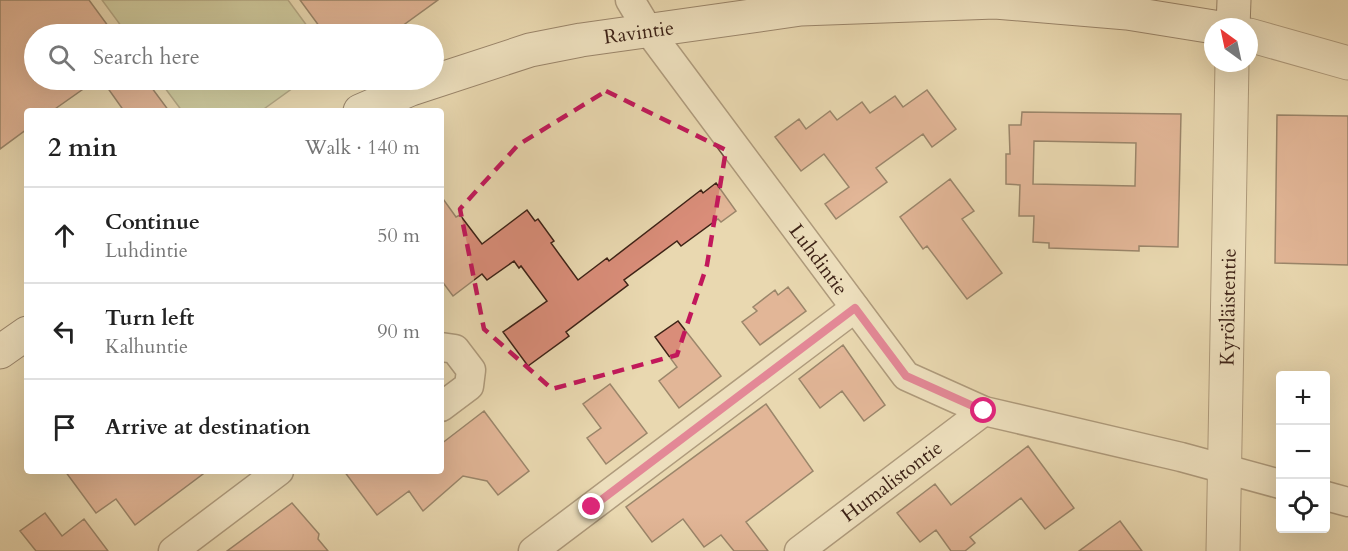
<!DOCTYPE html>
<meta charset="utf-8">
<style>
body{margin:0;font-family:Cardo,serif;background:#f2f2f2;color:#222}
.controls{position:absolute;right:18px;bottom:18px;display:grid;overflow:hidden;border-radius:6px;box-shadow:0 6px 24px #0002}
.controls button{width:54px;height:54px;display:grid;place-items:center;padding:0;border:0;border-bottom:2px solid #e0e0e0;background:#fff;color:#222;font:30px sans-serif}
.compass{position:absolute;left:1204px;top:18px;width:54px;height:54px;border-radius:50%;background:#fff;box-shadow:0 6px 24px #0002;rotate:327deg}
.stop{position:absolute;width:18px;height:18px;margin:-14px;border:4px solid #db2777;border-radius:50%;background:#fff}
.stop.end{background:#db2777;border-color:#fff;box-shadow:0 2px 6px #0008}
.list{margin:0;padding:0;list-style:none}
h2{display:flex;justify-content:space-between;align-items:center;height:78px;margin:0;padding:0 24px;font-size:26px}
h2 small{font-size:20px;font-weight:400;color:#767676}
.list li{display:grid;grid-template-columns:39px 1fr auto;gap:18px;align-items:center;box-sizing:border-box;height:96px;padding:0 24px;border-top:2px solid #e0e0e0}
.list b{display:block;font-size:22px;white-space:nowrap}
.list p{margin:0;font-size:20px;white-space:nowrap;color:#767676}
.list em{font-size:20px;font-style:normal;color:#767676}
.icon{flex:none;width:33px;height:33px;fill:none;stroke:currentColor;stroke-width:2;stroke-linecap:round;stroke-linejoin:round}
.map{position:relative;flex:none;width:1348px;height:551px;overflow:hidden}
.search{position:absolute;background:#fff;box-shadow:0 6px 24px #0002;left:24px;top:24px;width:420px;height:66px;display:flex;align-items:center;gap:15px;box-sizing:border-box;padding:0 21px;border-radius:33px;color:#767676;font-size:22px}
.panel{position:absolute;background:#fff;box-shadow:0 6px 24px #0002;left:24px;top:108px;width:420px;height:366px;border-radius:6px}
.map>svg:first-child{display:block}
.green{fill:#b3bf8e;stroke:#787052;stroke-width:1.5}
.building{fill:#d98d79;stroke:#3d2216;stroke-width:1.5;fill-rule:evenodd}
.lines{fill:none;stroke-linecap:round;stroke-linejoin:round}
.minor-casing{stroke:#68503c;stroke-width:31}
.tertiary-casing{stroke:#68503c;stroke-width:35}
.secondary-casing{stroke:#3d2216;stroke-width:35}
.minor{stroke:#f1e6cc;stroke-width:28}
.tertiary{stroke:#f1e6cc;stroke-width:33}
.secondary{stroke:#f1e6cc;stroke-width:33}
.route{stroke:#db2777;stroke-width:8}
.marked{fill:none;stroke:#c2185b;stroke-width:4.5;stroke-dasharray:12 8;stroke-linejoin:round}
.labels{text-anchor:middle;stroke-width:4.5;stroke-linejoin:round;paint-order:stroke}
.street-label{font-size:20px;fill:#3d2216;stroke:#f1e6cc}
</style>
<div class="map">
<svg width="1348" height="551" viewBox="0 0 1348 551">
<rect width="100%" height="100%" fill="#e9d8b0"/>
<filter id="stains"><feTurbulence type="fractalNoise" baseFrequency=".00333" numOctaves="4"/><feColorMatrix values="0 0 0 0 .2 0 0 0 0 .09 0 0 0 0 .02 0 0 0 .5 -.17"/></filter>
<radialGradient id="worn" r=".72"><stop offset=".6" stop-color="#630" stop-opacity="0"/><stop offset="1" stop-color="#630" stop-opacity=".3"/></radialGradient>
<!-- green -->
<path class="green" d="M102 0H288L313 34H127Z
M159 80H304L261 111H182Z"/>
<!-- building -->
<path class="building" d="M0 0H89L114 34H34V80H96L52 111H27V129L0 149Z
M300 0H438L391 34H325Z
M102 80H146L169 111H124Z
M927 90 956 129 932 147 923 134 876 168 887 182 836 219 825 204 849 187 824 154 801 171 775 137 799 119 806 129 830 111 837 120 862 102 870 113 895 96 903 107Z
M1022 112 1181 114 1178 247 1139 246V251L1049 248V243L1033 242 1034 216H1019L1020 185 1006 184V154H1010L1009 125H1021ZM1034 141 1136 143 1135 186 1033 184Z
M1277 115 1348 116V265L1275 263Z
M950 179 974 211 962 219 1002 273 967 299 927 246 923 249 900 217Z
M716 183 736 211 721 222 718 219 681 246 677 241 624 280 628 285 566 332 569 336 528 366 503 332 547 301 521 266 519 268 514 261 487 280 482 274 453 296 441 280V196L456 217 460 215 482 244 527 210 535 221 538 219 554 241 551 243 578 280 607 258 609 261 701 190 703 193Z
M788 287 806 311 760 345 742 322 757 311 753 307 775 290 778 295Z
M678 321 721 376 679 408 659 381 677 367 655 337Z
M843 345 885 405 864 421 842 391 820 408 799 379Z
M610 384 647 433 606 464 587 438 601 428 583 404Z
M766 404 813 471 746 522 768 551H734L721 535 704 547 683 519 652 542 626 507Z
M484 411 529 471 498 495 487 481 463 476 423 511 409 491 377 515 344 471H441V444Z
M1028 446 1074 508 1045 529 1021 498 970 537 975 543 965 551H951L936 530 920 542 897 513 935 484 951 505Z
M65 471H207L135 525 116 499 96 513Z
M292 503 319 534 318 539 328 551H227Z
M45 513 62 536 84 519 108 551H36L20 531Z
M1120 521 1142 551H1079Z"/>
<g class="lines">
<defs>
<g id="minor">
<path id="s1" d="M630 0 648 30 906 376 984 411 1181 457 1280 484"/>
<path d="M441 347 455 349 471 370 469 386 441 407"/>
<path d="M1326 496 1348 502"/>
<path d="M173 551 279 471"/>
<path d="M533 551 855 308"/>
<path id="s2" d="M799 551 984 411"/>
</g>
<g id="tertiary">
<path d="M1249 35 1348 63"/>
<path id="s3" d="M1223 551 1232 63"/>
</g>
<g id="secondary">
<path d="M1233 27 1234 0"/>
<path id="s4" d="M360 111 411 89 530 50 581 40 801 9 995 2 1127 13 1214 27"/>
<path d="M0 352 27 333"/>
</g>
</defs>
<!-- minor casing -->
<use href="#minor" class="minor-casing"/>
<!-- tertiary casing -->
<use href="#tertiary" class="tertiary-casing"/>
<!-- secondary casing -->
<use href="#secondary" class="secondary-casing"/>
<!-- minor -->
<use href="#minor" class="minor"/>
<!-- tertiary -->
<use href="#tertiary" class="tertiary"/>
<!-- secondary -->
<use href="#secondary" class="secondary"/>
</g>
<g class="lines">
<!-- route -->
<path class="route" d="M592 507 855 308 906 376 984 411"/>
</g>
<!-- marked area -->
<path d="M0 0H1348V551H0ZM606 91 726 150 707 265 677 355 552 389 484 329 460 209 518 145Z" fill="#e9d8b0" fill-opacity=".55" fill-rule="evenodd"/>
<path class="marked" d="M606 91 726 150 707 265 677 355 552 389 484 329 460 209 518 145Z"/>
<g class="labels">
<!-- street labels -->
<g class="street-label">
<text dy="7" stroke="none"><textPath href="#s4" startOffset="291">Ravintie</textPath></text>
<text dy="7" stroke="none"><textPath href="#s1" startOffset="321">Luhdintie</textPath></text>
<text dy="7" stroke="none"><textPath href="#s3" startOffset="244">Kyröläistentie</textPath></text>
<text dy="7" stroke="none"><textPath href="#s2" startOffset="116">Humalistontie</textPath></text>
</g>
</g>
<rect width="100%" height="100%" filter="url(#stains)"/>
<rect width="100%" height="100%" fill="url(#worn)"/>
</svg>
<div class="controls">
<button>+</button>
<button>−</button>
<button><svg class="icon" aria-label="locate" viewBox="0 0 24 24"><circle cx="12" cy="12" r="6"/><path d="M12 2v4M12 18v4M2 12h4M18 12h4"/></svg></button>
</div>
<svg class="compass" viewBox="-18 -18 36 36"><path d="M0-13l5 13h-10z" fill="#e53935"/><path d="M0 13l5-13h-10z" fill="#767676"/></svg>
<div class="stop" style="left:984px;top:411px"></div>
<div class="stop end" style="left:592px;top:507px"></div>
<div class="search"><svg class="icon" aria-label="search" viewBox="0 0 24 24"><circle cx="10" cy="10" r="6"/><path d="M15 15l6 6"/></svg>Search here</div>
<section class="panel">
<h2>2 min<small>Walk · 140 m</small></h2>
<ul class="list">
<li><svg class="icon" aria-label="ahead" viewBox="0 0 24 24"><path d="M12 20V5M6 11l6-6 6 6"/></svg><div><b>Continue</b><p>Luhdintie</p></div><em>50 m</em></li>
<li><svg class="icon" aria-label="left" viewBox="0 0 24 24"><path d="M17 20v-9H6M10 6l-5 5 5 5"/></svg><div><b>Turn left</b><p>Kalhuntie</p></div><em>90 m</em></li>
<li><svg class="icon" aria-label="arrive" viewBox="0 0 24 24"><path d="M6 21V4h12l-3 4 3 4H6"/></svg><div><b>Arrive at destination</b></div></li>
</ul>
</section>
</div>
